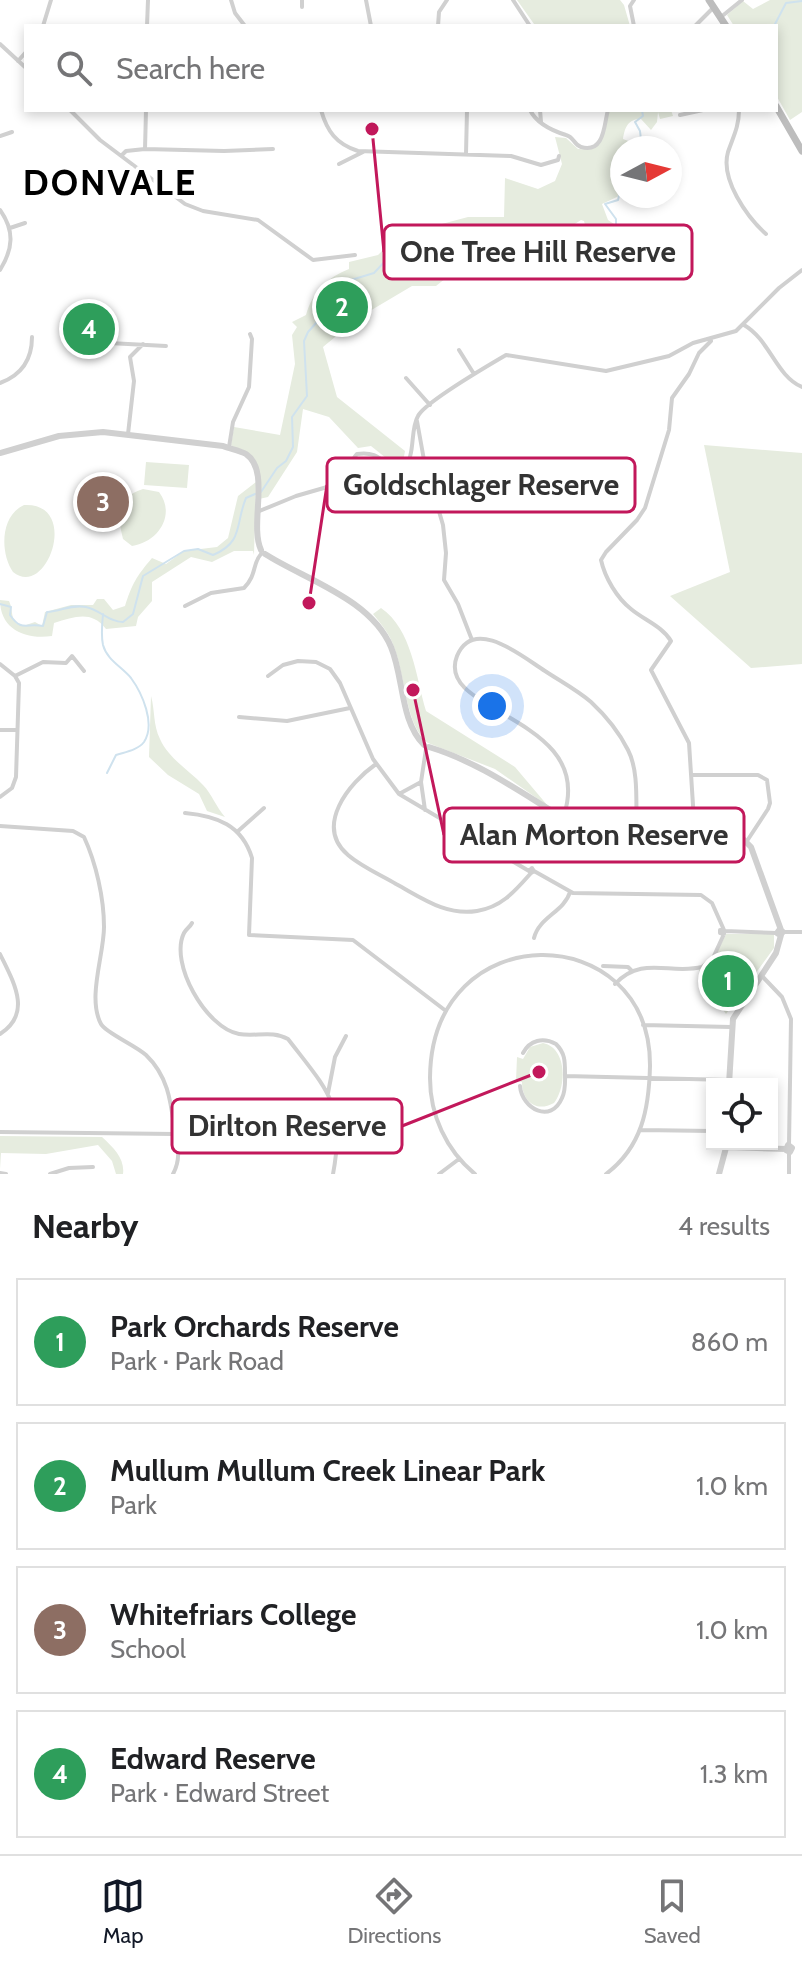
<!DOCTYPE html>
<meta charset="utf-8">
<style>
body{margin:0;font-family:Cabin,sans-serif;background:#f6f6f6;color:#202124}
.controls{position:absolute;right:24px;bottom:24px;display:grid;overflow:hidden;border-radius:0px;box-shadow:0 4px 12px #0003}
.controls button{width:72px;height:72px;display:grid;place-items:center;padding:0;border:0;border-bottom:2px solid #e0e0e0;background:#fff;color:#202124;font:40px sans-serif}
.compass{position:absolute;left:610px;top:136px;width:72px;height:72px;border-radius:50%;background:#fff;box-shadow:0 4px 12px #0003;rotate:83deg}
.you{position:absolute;left:492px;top:706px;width:28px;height:28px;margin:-20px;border:6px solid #fff;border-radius:50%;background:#1a73e8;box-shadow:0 0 0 12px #1a73e833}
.badge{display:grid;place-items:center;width:52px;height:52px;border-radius:50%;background:#111827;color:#fff;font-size:26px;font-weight:700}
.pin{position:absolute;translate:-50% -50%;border:4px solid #fff;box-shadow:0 2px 8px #0006}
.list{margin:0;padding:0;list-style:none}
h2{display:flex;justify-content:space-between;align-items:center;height:104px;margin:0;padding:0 32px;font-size:34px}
h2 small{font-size:26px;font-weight:400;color:#757577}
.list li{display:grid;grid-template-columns:52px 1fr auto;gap:24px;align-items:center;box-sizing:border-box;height:128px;margin:0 16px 16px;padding:0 16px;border:2px solid #e0e0e0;border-radius:0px}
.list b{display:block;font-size:30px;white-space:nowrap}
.list p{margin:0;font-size:26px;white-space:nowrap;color:#757577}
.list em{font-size:26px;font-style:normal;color:#757577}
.icon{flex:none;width:44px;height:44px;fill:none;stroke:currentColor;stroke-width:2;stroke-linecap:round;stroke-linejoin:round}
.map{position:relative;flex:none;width:802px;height:1174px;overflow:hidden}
.search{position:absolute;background:#fff;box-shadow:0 4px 12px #0003;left:24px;right:24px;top:24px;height:88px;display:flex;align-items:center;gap:20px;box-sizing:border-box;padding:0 28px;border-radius:0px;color:#757577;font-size:30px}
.sheet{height:680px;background:#fff}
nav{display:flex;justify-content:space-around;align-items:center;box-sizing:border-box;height:112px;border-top:2px solid #e0e0e0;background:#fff;font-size:22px;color:#757577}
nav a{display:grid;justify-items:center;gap:4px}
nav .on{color:#111827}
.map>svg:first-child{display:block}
.green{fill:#e6ecdf}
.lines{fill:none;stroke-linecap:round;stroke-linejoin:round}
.stream{stroke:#cfe2ee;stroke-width:2}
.minor{stroke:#d0d0d0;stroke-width:4}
.tertiary{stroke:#d0d0d0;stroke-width:6}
.secondary{stroke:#bdbdbd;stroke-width:7}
.labels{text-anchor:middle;stroke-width:8;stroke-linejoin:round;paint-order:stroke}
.district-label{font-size:36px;font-weight:bold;letter-spacing:2px;fill:#000;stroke:#fff}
.leader{fill:none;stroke:#c2185b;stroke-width:3}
.callout-dot{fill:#c2185b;stroke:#fff;stroke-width:3}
.callout{fill:#fff;stroke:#c2185b;stroke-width:3}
.callout-label{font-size:30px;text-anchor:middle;font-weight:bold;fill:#333}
</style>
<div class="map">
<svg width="802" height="1174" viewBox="0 0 802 1174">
<rect width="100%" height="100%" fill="#fff"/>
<!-- green -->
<path class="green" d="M517 0H620L624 5 630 26 534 24Z
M770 0H802V112L790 120 776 95V26H734L727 15 743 1 753 9Z
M609 110H662L660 112 671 110 673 116 660 119 658 112 657 122 651 130 641 119C628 119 625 127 623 139L636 144V146L622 148 619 196 602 204 608 220 614 224 613 228 588 237 584 221 581 220 564 231 552 230 543 244 524 250 521 255 492 258V261L461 266 436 286H412L358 318 323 347 337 397 405 451 403 462 396 466 371 446 358 448 329 417 303 409 297 452 268 497 259 499C261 459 260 468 231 445L234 427 280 435 295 364 292 335 297 327 292 322 306 315C313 291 327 278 349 269V262L378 255 387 246 421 248 438 225 468 217H504L505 178 538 189 555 181 562 164 555 137 566 138 578 149C606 151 604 130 609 110Z
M704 445 802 453V664L751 668 670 596 730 572Z
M146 462 189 465 187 488 144 485Z
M256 482 254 555 253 551H234L212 562 191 557 152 582V601L138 617 136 626 106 629C91 610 75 617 54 623L52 636C25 640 0 629 0 600L9 601C14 611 9 623 23 626L35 622 42 626 45 612 71 605H93L97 599H104L113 610 125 606C132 584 136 577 152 558L166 564 184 551 217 547 228 538 238 496Z
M143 489 159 492C176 514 159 542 132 546L123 539C117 515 117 497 143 489Z
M24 505C81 502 47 600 13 572 0 553 0 516 24 505Z
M381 608C412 629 416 677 426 711L515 767 548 806 495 769 428 743C405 726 405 673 394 647 390 634 381 624 373 614Z
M151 696C155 710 153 725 160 739 169 759 189 770 203 785 212 794 216 807 225 817L207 811 199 794 168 775 149 757Z
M726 934H774V948L726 1014 710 991 699 970 713 960Z
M543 1043C567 1048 567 1086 554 1103 536 1113 522 1101 522 1082L516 1081 517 1057 523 1059 530 1047Z
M0 1136 102 1137C114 1148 125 1159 123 1174H116L112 1161 98 1145 46 1154 1 1153 0 1169Z"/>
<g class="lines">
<!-- stream -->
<path class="stream" d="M774 26 786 3 802 1
M642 148 640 131 635 122 643 116 642 110
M261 492 277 468 286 461 293 447 292 417 307 396 304 341 308 332 325 313 334 290 351 280 374 273 389 257H394L415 267 425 265 458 225H470L479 240C496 236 507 246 522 250 541 255 561 240 576 231L595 236 606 229 612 230 616 227V219L605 204 618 200 622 183
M0 604 11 607 10 615C22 632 25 623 43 626L47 612C62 611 71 604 86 607 100 610 109 622 123 622L133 614 143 576 184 551 198 549 213 555C244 542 235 524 246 498L255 494
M103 614C102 624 101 636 103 645 107 660 122 667 131 678 142 693 156 724 144 742 138 750 125 752 116 755L107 773"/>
<!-- minor -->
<path class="minor" d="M231 0 235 13 245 26
M302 0V7
M366 0 371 26
M513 0 530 26
M634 0 630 6 634 26
M721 17 742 0
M43 26 51 0
M147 26 148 0
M438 26 439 12 447 0
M695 26 712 9
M0 44 26 68
M18 61 26 52
M70 110 100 140 185 204 203 211 258 220 313 260 355 255
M321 110C327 131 336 144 358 151L511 156 541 165 558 160 559 156
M530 110C537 124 553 131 566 135 574 137 574 145 581 147 605 154 604 123 608 110
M540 110 541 122
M739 110C739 127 733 137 728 152 720 179 747 217 766 234
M680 115 703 110
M0 136 12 132
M145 149 146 110
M466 154 467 110
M122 155 126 151 145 149 224 151 273 149
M339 164 363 152
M0 210C15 231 13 249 0 270
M10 228 25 223
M79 313V323L90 342 166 346
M744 325C770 340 776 376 802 387
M459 350 474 374
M406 378 430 405
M0 383C22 375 32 360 32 337
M417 421 424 460 443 525 446 553 444 580 458 604 472 640
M128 434 134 381 130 357 143 344
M229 447 233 422 249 387 252 339 250 334
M257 512 296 496 341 483C349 475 349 462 357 454 376 451 381 460 395 469H402C417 457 409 432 418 416 425 402 489 365 506 355L606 371 669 356 693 343 736 331 779 288 802 270
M185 606 211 593 244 588C257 575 252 564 261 554
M0 664 15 676 19 683 16 777 12 788 0 797
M15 676 43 662 66 663 72 656 84 671
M268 676 283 665 298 661 316 662 330 669 340 683 373 759 399 794 529 871
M239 717 287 721 350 708
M0 730H17
M376 764C349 783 314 826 348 855 362 867 381 875 396 884 422 898 446 916 477 911 502 907 515 891 531 873
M691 775H758L767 780 770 803 768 809 747 841
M399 794 421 782
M425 810 421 782 426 749
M185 813C217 816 242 825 252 858L249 935 353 940 446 1011
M564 815C596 716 434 714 457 656 474 615 524 658 545 671 560 681 577 690 591 702 605 715 619 732 628 750 640 773 635 809 637 834
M0 826 73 831 84 837C96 863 104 898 104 927 104 955 87 998 101 1024 106 1033 135 1045 146 1055 169 1077 171 1104 175 1133 178 1148 181 1159 173 1174
M237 832 264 808
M695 836 689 743 651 670 671 641C662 626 644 620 631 609 617 598 605 578 601 560L606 552 637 520 645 508 669 430 672 398 689 374 699 353 711 341
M545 848 562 820
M532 868 534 871 531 873 529 871Z
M534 871 573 893 701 895 712 903 724 930
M192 923C190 927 186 929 184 933 169 963 206 1028 239 1034 256 1037 272 1030 288 1039 328 1091 346 1105 333 1174
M725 931 777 933
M783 932H802
M534 938C539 917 564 912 570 892
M0 954C13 981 33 1013 0 1034
M603 966 628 967 631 970
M761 975 782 997 791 1019 789 1145
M615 984C642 955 670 975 702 967L713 958 724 934 720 933V930H724V934
M643 1025 731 1027
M565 1076 730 1080
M520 1086C522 1109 551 1124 562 1098 566 1090 565 1081 565 1073 565 1061 565 1053 556 1044 543 1037 530 1040 523 1053
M328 1093 335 1057 346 1036
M641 1130 712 1131
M0 1132 175 1134
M0 1173 6 1174
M50 1174 69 1168 93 1167
M439 1174 459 1159
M475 1174C446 1150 430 1115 430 1078 431 914 651 918 650 1066 649 1109 642 1147 606 1174
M789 1174V1152"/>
<!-- tertiary -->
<path class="tertiary" d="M0 453 59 436 103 432 223 446C230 449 239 450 246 454 271 471 249 524 261 550
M265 554C306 580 371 599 391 647 404 678 400 721 424 745
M429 747C478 762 517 790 560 816
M565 818 606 834 742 838 751 847 781 930
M780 929 783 932 780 935 777 933Z
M729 1084 733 1019 776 953 781 935
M788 1145 792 1148 790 1152 786 1150Z
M727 1147 786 1149
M719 1174 727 1144"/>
<!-- secondary -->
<path class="secondary" d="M709 0 726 26
M776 106 802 151"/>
</g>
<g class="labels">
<!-- district labels -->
<g class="district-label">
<text x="110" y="195">DONVALE</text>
</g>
</g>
<!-- callouts -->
<path class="leader" d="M372 129L384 252M309 603L327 485M413 690L444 835M539 1072L402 1126"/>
<g class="callout-dot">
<circle cx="372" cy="129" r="8"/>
<circle cx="309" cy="603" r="8"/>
<circle cx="413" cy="690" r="8"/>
<circle cx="539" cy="1072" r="8"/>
</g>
<g class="callout">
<rect x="384" y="225" width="308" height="54" rx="8"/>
<rect x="327" y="458" width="308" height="54" rx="8"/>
<rect x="444" y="808" width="300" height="54" rx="8"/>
<rect x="172" y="1099" width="230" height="54" rx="8"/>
</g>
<g class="callout-label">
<text x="538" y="262">One Tree Hill Reserve</text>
<text x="481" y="495">Goldschlager Reserve</text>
<text x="594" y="845">Alan Morton Reserve</text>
<text x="287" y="1136">Dirlton Reserve</text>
</g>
</svg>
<div class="controls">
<button><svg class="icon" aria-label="locate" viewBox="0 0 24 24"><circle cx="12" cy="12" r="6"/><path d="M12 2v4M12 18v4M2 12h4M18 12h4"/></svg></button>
</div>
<svg class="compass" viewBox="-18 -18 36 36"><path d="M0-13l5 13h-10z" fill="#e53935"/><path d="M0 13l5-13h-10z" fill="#757577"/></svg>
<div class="you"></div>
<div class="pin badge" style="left:728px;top:981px;background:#2e9e5b">1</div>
<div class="pin badge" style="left:342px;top:307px;background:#2e9e5b">2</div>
<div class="pin badge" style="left:103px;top:502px;background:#8d6e63">3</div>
<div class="pin badge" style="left:89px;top:329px;background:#2e9e5b">4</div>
<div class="search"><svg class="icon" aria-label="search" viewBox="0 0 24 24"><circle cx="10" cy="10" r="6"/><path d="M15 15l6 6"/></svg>Search here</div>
</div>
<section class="sheet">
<h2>Nearby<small>4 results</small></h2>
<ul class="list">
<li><span class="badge" style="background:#2e9e5b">1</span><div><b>Park Orchards Reserve</b><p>Park · Park Road</p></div><em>860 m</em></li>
<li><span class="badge" style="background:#2e9e5b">2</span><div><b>Mullum Mullum Creek Linear Park</b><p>Park</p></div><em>1.0 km</em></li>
<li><span class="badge" style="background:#8d6e63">3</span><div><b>Whitefriars College</b><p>School</p></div><em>1.0 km</em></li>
<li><span class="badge" style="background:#2e9e5b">4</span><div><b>Edward Reserve</b><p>Park · Edward Street</p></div><em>1.3 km</em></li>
</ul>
</section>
<nav>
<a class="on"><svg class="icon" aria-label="map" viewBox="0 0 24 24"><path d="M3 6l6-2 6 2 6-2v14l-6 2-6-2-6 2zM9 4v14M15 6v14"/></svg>Map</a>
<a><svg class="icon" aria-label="directions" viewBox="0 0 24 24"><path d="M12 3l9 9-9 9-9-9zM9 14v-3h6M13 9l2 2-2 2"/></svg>Directions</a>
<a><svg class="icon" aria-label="saved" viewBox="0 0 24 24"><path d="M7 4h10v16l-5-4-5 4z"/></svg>Saved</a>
</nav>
